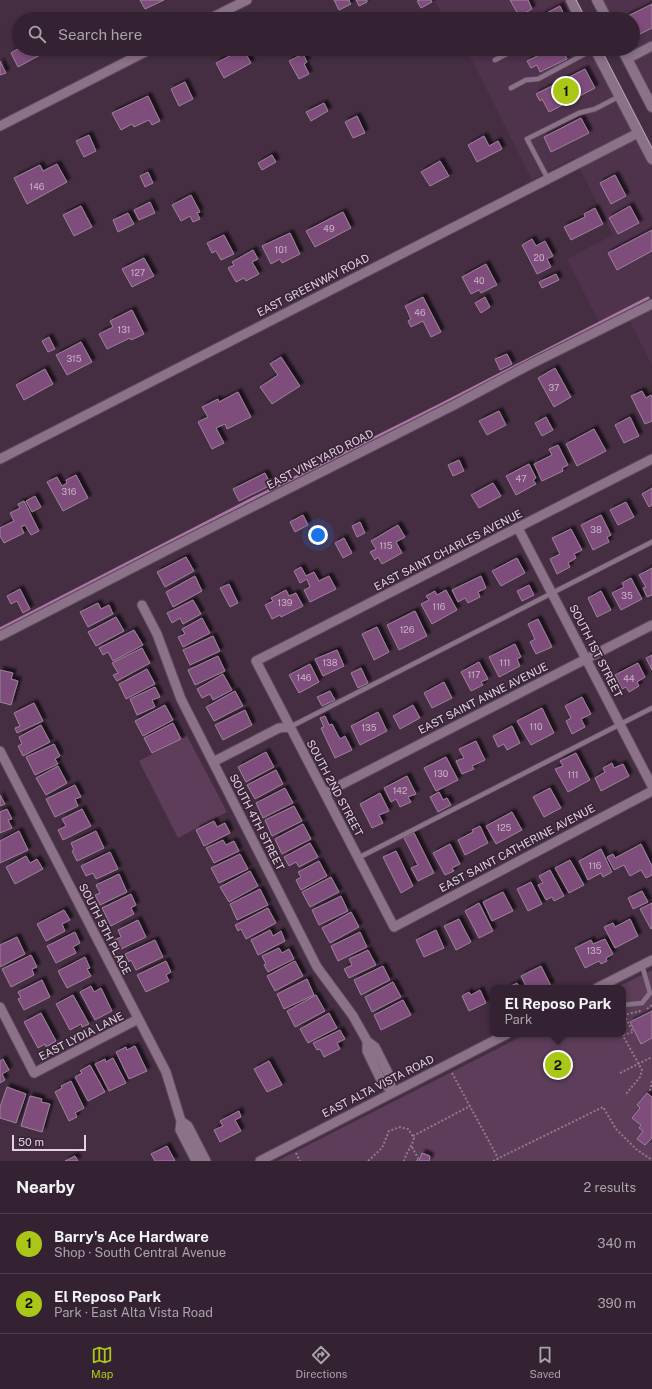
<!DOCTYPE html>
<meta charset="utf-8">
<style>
body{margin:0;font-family:"Public Sans",sans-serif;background:#3f2f3e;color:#f1f3f6}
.scale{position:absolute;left:12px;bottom:10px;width:74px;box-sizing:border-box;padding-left:4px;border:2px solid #e1d2df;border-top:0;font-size:11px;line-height:14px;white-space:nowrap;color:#e1d2df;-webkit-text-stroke:3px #3a2438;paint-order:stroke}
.you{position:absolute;left:318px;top:535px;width:14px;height:14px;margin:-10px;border:3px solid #fff;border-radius:50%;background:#1a73e8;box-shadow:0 0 0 6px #1a73e833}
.badge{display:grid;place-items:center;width:26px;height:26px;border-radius:50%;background:#aac718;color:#111;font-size:13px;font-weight:700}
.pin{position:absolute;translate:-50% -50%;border:2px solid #fff;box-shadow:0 1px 4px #0006}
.popup{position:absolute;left:490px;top:985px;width:136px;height:52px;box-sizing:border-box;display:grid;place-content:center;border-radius:8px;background:#342232;filter:drop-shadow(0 1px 3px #0005);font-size:13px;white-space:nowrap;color:#a9a4ac}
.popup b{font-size:15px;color:#f1f3f6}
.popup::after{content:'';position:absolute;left:50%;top:100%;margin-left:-8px;border:8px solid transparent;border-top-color:#342232}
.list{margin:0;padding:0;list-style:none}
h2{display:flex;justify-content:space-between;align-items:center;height:52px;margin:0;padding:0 16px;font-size:17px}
h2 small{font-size:13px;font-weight:400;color:#a9a4ac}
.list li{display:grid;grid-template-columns:26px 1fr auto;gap:12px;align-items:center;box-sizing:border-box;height:60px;padding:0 16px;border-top:1px solid #4e3f4d}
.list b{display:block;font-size:15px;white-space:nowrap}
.list p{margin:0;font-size:13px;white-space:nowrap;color:#a9a4ac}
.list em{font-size:13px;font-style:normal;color:#a9a4ac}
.icon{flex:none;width:22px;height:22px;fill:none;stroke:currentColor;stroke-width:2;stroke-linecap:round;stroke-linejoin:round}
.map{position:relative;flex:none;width:652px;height:1161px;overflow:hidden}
.search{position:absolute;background:#342232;box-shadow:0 2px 6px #0003;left:12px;right:12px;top:12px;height:44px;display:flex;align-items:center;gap:10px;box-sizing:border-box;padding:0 14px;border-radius:22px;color:#a9a4ac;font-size:15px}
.sheet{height:172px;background:#342232}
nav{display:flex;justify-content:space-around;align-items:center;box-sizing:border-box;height:56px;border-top:1px solid #4e3f4d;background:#342232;font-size:11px;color:#a9a4ac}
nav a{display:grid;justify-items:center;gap:2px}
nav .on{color:#aac718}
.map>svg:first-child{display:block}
.built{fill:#4f324c}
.green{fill:#5d3d5a}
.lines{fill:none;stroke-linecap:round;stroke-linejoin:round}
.stream{stroke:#a975a4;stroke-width:3}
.building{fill:#7f4e7b;stroke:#9d829a;filter:url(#shadow)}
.lane-casing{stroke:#5d4a5c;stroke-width:6}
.street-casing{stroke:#5d4a5c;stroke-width:11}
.secondary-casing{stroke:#5d4a5c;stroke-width:12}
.path{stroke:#8f7c8d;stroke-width:2;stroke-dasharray:2 2;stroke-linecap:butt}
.lane{stroke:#8c7289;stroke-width:4.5}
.street{stroke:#8c7289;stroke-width:9}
.secondary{stroke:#8c7289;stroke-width:10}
.tram{stroke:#bbaab8;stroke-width:1}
.labels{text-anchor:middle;stroke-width:3.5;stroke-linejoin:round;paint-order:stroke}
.number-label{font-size:9px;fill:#c8b1c6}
.street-label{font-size:11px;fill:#e1d2df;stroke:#3a2438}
</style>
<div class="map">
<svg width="652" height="1161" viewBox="0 0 652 1161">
<defs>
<filter id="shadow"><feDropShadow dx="3.5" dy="-3.5" stdDeviation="1" flood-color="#0009"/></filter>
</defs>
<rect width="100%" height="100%" fill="#452e42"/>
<!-- built -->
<path class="built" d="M435 0H567L577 19H444Z
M595 0H652V111L620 49H633V19H605Z
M459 49H592L652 166V299L600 324 567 259 613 235 574 158 532 180 468 52 462 55Z
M652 309V365L629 319Z"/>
<!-- green -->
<path class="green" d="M187 736 227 812 178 838 139 761Z
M652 970V1161H277L526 1034H623V988H616Z"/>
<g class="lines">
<!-- stream -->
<path class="stream" d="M0 629 258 496 436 407 648 298"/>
</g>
<!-- building -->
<path class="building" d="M140 0H164L145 9Z
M334 0H350L349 1 351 4 339 10Z
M356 0H367V2L359 6Z
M420 0H431L432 2 421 8 417 1Z
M510 0H528L532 9 519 16Z
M652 4V28L634 37 633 35V19L624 18Z
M560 6 566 19H537V18Z
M19 48V49H51L18 67 11 53Z
M243 49 251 63 224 78 216 63Z
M552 49H562L567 59 540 72 537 65 531 68 527 61Z
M303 54 307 62 304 64 309 74 299 79 289 61Z
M0 61 6 73 0 75Z
M585 69 595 88 549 112 542 99 540 101 536 94Z
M185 82 193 99 179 106 171 89Z
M148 96 160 121 152 125 149 120 134 127 132 124 121 130 112 113Z
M324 103 328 111 311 121 306 112Z
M357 116 365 133 353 138 345 122Z
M581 118 589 133 551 152 544 137Z
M89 135 96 151 84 157 76 141Z
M484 136 489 146 498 141 502 149 477 162 468 145Z
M272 155 276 162 262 170 258 163Z
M440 161 449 176 430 186 421 172Z
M57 164 67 182 27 204 14 178 40 165 43 171Z
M148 172 153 183 145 187 140 176Z
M615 175 626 196 611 204 600 183Z
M191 195 200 212 197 213 200 219 193 222 190 216 181 221 172 205Z
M150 202 155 213 139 220 134 210Z
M81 206 92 227 74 236 63 215Z
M630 206 639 223 618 234 609 218Z
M595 208 603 224 571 240 564 227 585 217 584 214Z
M343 212 351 228 315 247 306 231Z
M128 213 134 224 118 232 113 220Z
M652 230V251L617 270 608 253Z
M290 233 300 254 282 263 280 259 271 264 262 246Z
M224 235 234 254 221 260 216 251 212 253 207 243Z
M532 239 536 246 545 241 553 256 547 259 551 267 537 274 522 245Z
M253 250 258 259 252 262 259 274 246 281 244 278 236 282 228 268 234 265 232 262Z
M144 258 154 276 132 287 122 269Z
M486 264 497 285 481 293 479 290 471 294 462 277Z
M556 274 559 280 542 288 539 282Z
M423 297 441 332 431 337 423 321 411 327 408 321 411 319 405 306Z
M485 297 490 307 481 313 475 303Z
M132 310 144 334 131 340 130 338 107 349 99 334 113 327 110 321Z
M49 337 55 349 48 352 42 341Z
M81 342 92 362 67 375 56 355Z
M507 354 512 364 500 370 495 359Z
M281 357 300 386 272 404 260 387 278 375 270 364Z
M555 368 571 397 554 407 538 378Z
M45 369 53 384 24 400 16 385Z
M642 391 646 398 651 395 652 398V421L645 424 631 396Z
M238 392 251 417 227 429 225 424 216 428 224 443 212 449 198 422 208 417 202 407 218 399 219 402Z
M499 411 506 425 487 435 479 421Z
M546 417 553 430 542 436 535 423Z
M630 417 639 436 624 443 615 425Z
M594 429 606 451 577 466 566 444Z
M558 445 568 465 562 468 563 471 542 481 534 464 552 455 549 449Z
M459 460 464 471 453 476 448 465Z
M529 464 536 478 533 480 536 484 516 495 506 476Z
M265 473 271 485 239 501 233 489Z
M76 475 88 498 63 511 47 482 57 477 62 486 67 483 66 480Z
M493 483 501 496 479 508 471 495Z
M652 488V505L649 507 642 494Z
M35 496 41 507 32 512 26 501Z
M24 501 39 531 31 535 25 525 21 527 24 533 4 543 0 536V528L14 521 10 513 20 508 18 504Z
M626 502 634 517 618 525 610 510Z
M303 515 308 525 295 532 290 522Z
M601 515 611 535 607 537 609 542 593 550 581 525Z
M360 522 365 533 357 537 352 526Z
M398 525 405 537 396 542 402 553 382 564 378 557 375 560 370 552 376 549 371 541Z
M571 529 582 550 574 554 576 558 568 563 570 567 557 574 550 559 560 554 552 538Z
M344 538 352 553 343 558 335 543Z
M186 557 194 571 165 587 157 572Z
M517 558 525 573 501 586 492 571Z
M301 567 306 576 314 572 319 581 329 576 336 589 310 602 304 590 310 587 307 579 300 583 294 571Z
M652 568V595L647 597 643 588 646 587 639 575Z
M195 576 202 591 173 607 166 592Z
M481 576 486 588 478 592 480 597 468 603 465 598 458 602 452 590Z
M631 578 642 599 621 610 612 593 624 587 622 583Z
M229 584 238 603 230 607 220 588Z
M529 585 534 595 522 601 517 591Z
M20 589 30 609 23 613 17 601 11 604 7 596Z
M286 590 289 596 296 593 303 606 281 617 280 615 272 619 265 605 273 601 271 598Z
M446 590 457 610 432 624 421 604 429 600 426 596 435 591 437 595Z
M601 591 611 610 597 617 588 598Z
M193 600 201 614 183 624 180 618 172 623 167 613Z
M98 603 101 609 109 605 113 614 88 627 80 612Z
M415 611 427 636 399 650 387 625Z
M116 617 124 631 96 646 88 632Z
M202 618 210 633 183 647 178 637 185 634 182 629Z
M538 619 552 647 536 654 530 642 535 639 528 624Z
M377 627 389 652 374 660 362 634Z
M134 630 143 645 113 661 108 652 103 655 99 648Z
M213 636 220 651 190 665 183 650Z
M515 644 521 657 517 659 520 666 499 677 489 657Z
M142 648 150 663 117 681 113 675 118 673 112 663Z
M337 650 344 666 323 676 315 659Z
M652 655V670L646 658Z
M218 656 225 671 195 685 188 670Z
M479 662 488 679 481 682 483 685 471 691 461 672Z
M638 663 645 677 637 682 639 686 629 692 626 687 622 689 615 675Z
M310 664 319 682 299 693 289 675Z
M361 668 368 683 358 688 351 673Z
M147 669 155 684 126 699 119 684Z
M0 670 13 673 11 679 18 681 11 705 0 702Z
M223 674 232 690 213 700 210 694 202 698 197 689Z
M444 682 452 698 432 708 424 693Z
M155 687 160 697 152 700 155 707 137 715 130 699Z
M235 691 243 706 214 721 206 707Z
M330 691 335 700 322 706 317 697Z
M582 697 591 714 581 719 585 727 572 734 566 721 571 718 565 706Z
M34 703 43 721 17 733 15 728 20 726 14 713Z
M165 705 173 720 143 736 135 721Z
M413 705 420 718 400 729 393 716Z
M542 708 554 733 531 745 517 721Z
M245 710 252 725 223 740 215 725Z
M378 712 387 731 360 745 351 726Z
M325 716 329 725 332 724 340 739 345 736 352 750 335 758 321 728 324 727 320 718Z
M173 723 181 739 152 753 144 738Z
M41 725 50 742 23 756 18 746 22 744 19 737Z
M512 726 520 743 507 750 504 744 498 747 493 736Z
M476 741 485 760 472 766 474 769 462 774 456 761 464 758 459 749Z
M54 744 60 756 55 759 58 764 35 775 26 757Z
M266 752 274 767 246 782 238 767Z
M576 753 590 780 568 792 555 769 563 766 560 761Z
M446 757 458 780 436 791 424 768Z
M612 763 614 768 623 764 629 776 601 791 595 778 605 772 603 768Z
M58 766 67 783 46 795 36 778Z
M276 770 283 784 255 799 247 785Z
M407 776 416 794 408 797 411 802 400 807 396 799 391 802 384 788Z
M75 785 81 797 75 799 78 806 55 817 46 799Z
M285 788 293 803 263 818 256 803Z
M550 788 561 808 544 817 533 797Z
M439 792 443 800 447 798 451 805 438 812 430 797Z
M380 793 389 811 379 815 383 823 372 828 360 804Z
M0 795 5 804 0 806Z
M294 806 302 821 272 836 265 820Z
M7 809 12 819 8 820 12 828 0 833V812Z
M82 809 91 826 63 840 58 830 66 826 62 819Z
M512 812 522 830 496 844 486 826Z
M214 821 217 827 225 823 230 833 204 846 196 830Z
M303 824 311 839 282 854 275 839Z
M480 826 488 843 465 855 458 840 473 832 472 830Z
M19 831 28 850 0 863V841Z
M96 831 104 848 77 861 72 851 74 850 71 843Z
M414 833 434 873 418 881 411 868 418 865 404 838Z
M223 840 226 845 234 841 239 851 214 863 206 848Z
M310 843 318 857 299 867 296 862 289 866 284 857Z
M450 844 460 864 452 868 454 871 445 875 433 853Z
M641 844 652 866V875L646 878 641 870 630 876 624 865 614 870 607 857 613 854 615 858Z
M601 849 612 872 603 877 601 873 588 880 579 861Z
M396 851 413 886 401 893 383 857Z
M110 852 118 869 96 879 93 873 86 876 81 866Z
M240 854 248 869 219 883 211 868Z
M26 856 30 863 37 859 43 869 15 884 6 867Z
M570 860 584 885 569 893 555 868Z
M319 861 327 876 301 890 296 880 301 877 298 872Z
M550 870 564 896 554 901 552 897 546 900 538 885 543 883 539 876Z
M250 871 258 886 229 902 220 887Z
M119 874 127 892 100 905 95 895 100 893 96 885Z
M331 877 339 892 310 907 302 892Z
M531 882 542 904 528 911 517 889Z
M260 889 268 905 237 920 230 904Z
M642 891 648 902 633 909 628 898Z
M503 892 513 911 492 921 483 902Z
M131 894 136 905 131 908 134 914 111 926 102 908Z
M341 896 348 911 319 925 312 910Z
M479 903 493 931 479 938 465 911Z
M652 903V928L651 929 640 909Z
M268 908 276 923 246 939 241 929 238 931 235 925Z
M64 910 70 920 62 924 65 931 46 941 37 924Z
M351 912 359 927 330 943 322 928Z
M459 919 471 942 456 950 444 926Z
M630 919 638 936 615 948 604 927 613 923 615 927Z
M138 920 146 937 119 950 114 940 121 937 118 930Z
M270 930 273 936 281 931 285 941 258 955 251 940Z
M436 930 444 948 424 957 416 940Z
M75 932 80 943 73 947 76 953 56 963 47 946Z
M360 932 367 947 338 961 331 946Z
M17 937 25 954 0 967V945Z
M605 939 613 954 606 958 607 961 601 964 599 961 585 968 575 948 591 940 593 944Z
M155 940 163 957 136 970 131 960 129 962 125 954Z
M279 948 282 953 289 949 294 959 268 972 264 965 266 964 262 956Z
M368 950 376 965 349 978 344 969 352 965 349 959Z
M31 955 37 967 32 969 34 975 11 987 2 969Z
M85 957 90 968 87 969 91 976 67 988 58 971Z
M166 961 171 972 166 975 169 981 146 992 137 975Z
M295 961 303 976 275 991 267 976Z
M383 966 390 980 361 995 354 980Z
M541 966 551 986 546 988H527L521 976Z
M307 979 314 995 284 1009 277 994Z
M42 980 50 997 24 1010 18 999 21 998 18 992Z
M393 982 401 997 372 1012 365 997Z
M517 983 520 988H507Z
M91 986 94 992 101 988 112 1011 95 1020 80 992Z
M480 990 486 1003 469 1011 462 996 469 992 471 995Z
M73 995 89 1024 82 1027 81 1024 70 1030 56 1004Z
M316 995 325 1011 295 1027 287 1011Z
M403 1000 411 1015 381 1030 374 1015Z
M652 1011V1038L641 1044 630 1022Z
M41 1013 56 1041 46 1047 45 1044 38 1048 24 1022Z
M329 1013 337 1028 308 1043 300 1029Z
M340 1030 345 1039 337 1043 340 1049 324 1057 320 1049 317 1050 313 1043Z
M135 1046 147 1071 129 1079 116 1052 126 1047 127 1050Z
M113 1058 126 1083 109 1091 95 1064 105 1059 106 1062Z
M3 1059 9 1070 2 1074 5 1080 0 1083V1061Z
M269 1061 282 1085 267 1092 254 1069Z
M90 1065 105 1092 88 1101 75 1077 82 1073 80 1071Z
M71 1081 84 1108 75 1113 77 1117 69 1121 55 1092 62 1088 61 1086Z
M7 1087 26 1094 16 1123 0 1118V1107Z
M647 1093 652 1097V1138L645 1145 637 1139 643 1131 639 1128 641 1125 632 1118 640 1108 637 1105Z
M30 1096 42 1099 41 1102 50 1104 42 1132 21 1126Z
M239 1111 241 1117 235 1120 241 1131 220 1142 214 1130 223 1126 220 1121Z
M167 1146 175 1161H155L151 1154Z
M422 1153 430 1156 429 1161H419Z
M75 1156 78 1161H65Z"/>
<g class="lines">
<defs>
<path id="lane" d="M495 60 516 49
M511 88 526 80 538 79 594 49
M548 179 527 139 579 113 595 109 620 96
M290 727 652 542
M358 858 652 708
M623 1005 642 1003 650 993 642 965"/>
<path id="street" d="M209 19 247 0
M627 59 652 46
M0 126 151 49
M0 459 638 133
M652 459 256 661 394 927 652 791
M518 528 652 786
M142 605 157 634 181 699 317 967 353 1016 367 1041 375 1047 389 1075 392 1093
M0 636 177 545 456 404 531 364 652 304
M0 751 166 1072 181 1121 180 1130 196 1161
M213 762 279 728 290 727
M325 793 652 625
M597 988 652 960
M0 1007 34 1073 138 1019
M367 1041V1051L380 1078 392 1092
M181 1121 188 1126 206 1161
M260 1161 507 1034"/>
<path id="secondary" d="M571 0 580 19
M597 0 607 19
M595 49 652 159
M622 49 652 107"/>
</defs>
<!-- lane casing -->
<use href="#lane" class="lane-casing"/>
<!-- street casing -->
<use href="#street" class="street-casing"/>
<!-- secondary casing -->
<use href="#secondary" class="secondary-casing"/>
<!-- path -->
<path class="path" d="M647 1009 652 1005
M623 1015 641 1011
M622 1034 642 1070 640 1077 626 1094
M623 1035 633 1032 624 1015
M452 1073 498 1158
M620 1073 652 1057
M652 1081 650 1090 652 1091
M413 1136 470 1106
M412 1147 419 1160 416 1161
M296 1153 300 1161
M368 1161 382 1148 389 1131 400 1127 408 1129 414 1138C412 1147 406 1152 404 1161
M493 1161 603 1107 616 1129 636 1149 652 1160"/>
<!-- lane -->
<use href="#lane" class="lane"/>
<!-- street -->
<use href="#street" class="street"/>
<!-- secondary -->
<use href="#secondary" class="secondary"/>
<!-- tram -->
<path class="tram" d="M576 0 586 19
M601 49 652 148"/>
</g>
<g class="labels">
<!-- number labels -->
<g class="number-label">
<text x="37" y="190">146</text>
<text x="329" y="232">49</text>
<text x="281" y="253">101</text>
<text x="539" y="261">20</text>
<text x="138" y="276">127</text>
<text x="479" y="284">40</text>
<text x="420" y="316">46</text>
<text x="124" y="333">131</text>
<text x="74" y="362">315</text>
<text x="554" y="391">37</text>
<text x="521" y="482">47</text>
<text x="69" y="495">316</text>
<text x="596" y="533">38</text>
<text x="386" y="549">115</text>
<text x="627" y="599">35</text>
<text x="285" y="606">139</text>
<text x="439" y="610">116</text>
<text x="407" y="633">126</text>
<text x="330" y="666">138</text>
<text x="505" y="666">111</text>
<text x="474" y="678">117</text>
<text x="304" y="681">146</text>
<text x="629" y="682">44</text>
<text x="536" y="730">110</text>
<text x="369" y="731">135</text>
<text x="441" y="777">130</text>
<text x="573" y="778">111</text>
<text x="400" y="794">142</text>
<text x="504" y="831">125</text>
<text x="595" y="869">116</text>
<text x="594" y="954">135</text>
</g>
<!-- street labels -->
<g class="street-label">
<text transform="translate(313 285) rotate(-27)" y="4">EAST GREENWAY ROAD</text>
<text transform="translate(320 459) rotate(-27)" y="4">EAST VINEYARD ROAD</text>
<text transform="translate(448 550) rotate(-27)" y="4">EAST SAINT CHARLES AVENUE</text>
<text transform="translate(596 651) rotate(63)" y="4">SOUTH 1ST STREET</text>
<text transform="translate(483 698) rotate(-27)" y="4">EAST SAINT ANNE AVENUE</text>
<text transform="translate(335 788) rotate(62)" y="4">SOUTH 2ND STREET</text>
<text transform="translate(257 822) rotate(63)" y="4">SOUTH 4TH STREET</text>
<text transform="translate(517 848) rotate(-28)" y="4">EAST SAINT CATHERINE AVENUE</text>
<text transform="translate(105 929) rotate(63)" y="4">SOUTH 5TH PLACE</text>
<text transform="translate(81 1036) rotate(-27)" y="4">EAST LYDIA LANE</text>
<text transform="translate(378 1086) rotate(-27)" y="4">EAST ALTA VISTA ROAD</text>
</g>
</g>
</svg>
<div class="scale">50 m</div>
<div class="you"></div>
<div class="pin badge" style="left:566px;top:91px">1</div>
<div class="pin badge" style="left:558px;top:1065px">2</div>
<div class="popup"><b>El Reposo Park</b>Park</div>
<div class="search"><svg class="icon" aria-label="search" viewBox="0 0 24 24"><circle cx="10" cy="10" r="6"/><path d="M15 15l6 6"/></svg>Search here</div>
</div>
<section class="sheet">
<h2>Nearby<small>2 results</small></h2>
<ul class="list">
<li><span class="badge">1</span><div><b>Barry's Ace Hardware</b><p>Shop · South Central Avenue</p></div><em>340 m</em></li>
<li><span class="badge">2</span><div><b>El Reposo Park</b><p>Park · East Alta Vista Road</p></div><em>390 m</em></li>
</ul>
</section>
<nav>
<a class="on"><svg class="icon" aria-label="map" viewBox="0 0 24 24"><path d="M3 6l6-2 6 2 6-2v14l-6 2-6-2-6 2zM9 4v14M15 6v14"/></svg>Map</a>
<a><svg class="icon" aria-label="directions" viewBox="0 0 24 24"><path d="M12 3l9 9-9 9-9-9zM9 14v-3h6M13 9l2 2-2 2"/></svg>Directions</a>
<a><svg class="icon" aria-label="saved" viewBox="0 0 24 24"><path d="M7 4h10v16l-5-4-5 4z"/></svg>Saved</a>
</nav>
